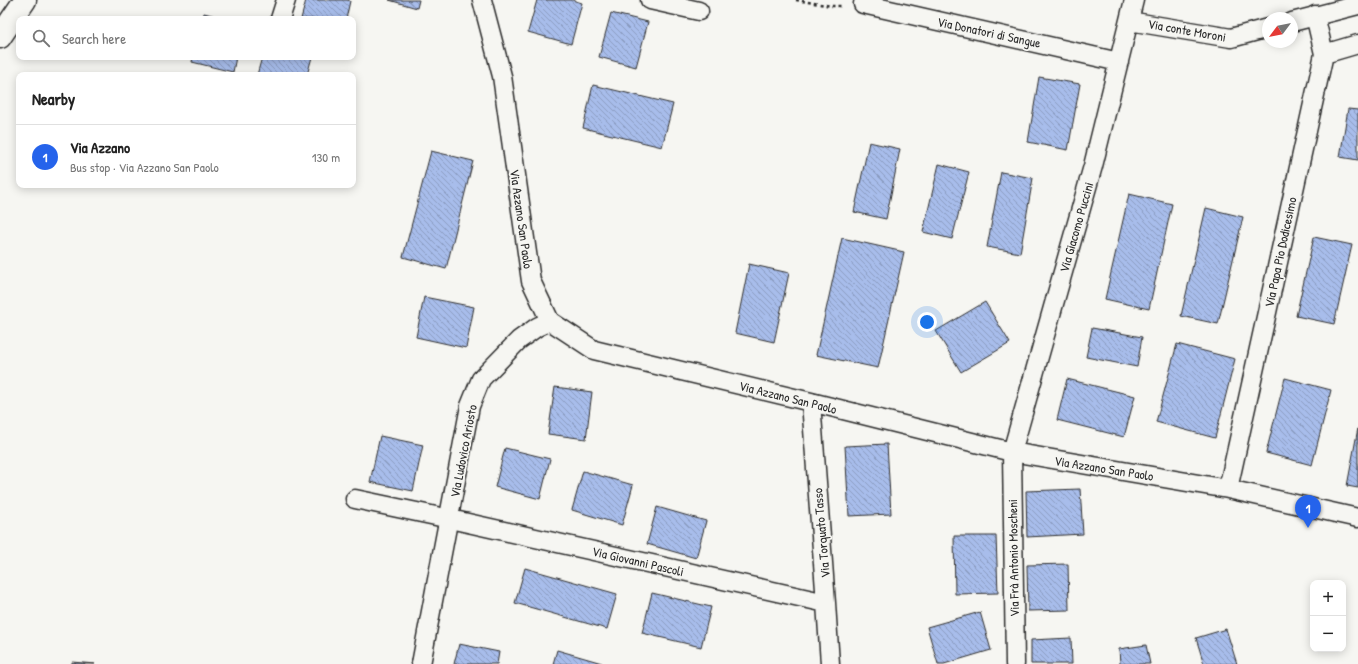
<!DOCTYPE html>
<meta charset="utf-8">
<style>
body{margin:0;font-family:"Patrick Hand",sans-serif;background:#f6f6f6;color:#222}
.controls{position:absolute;right:12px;bottom:12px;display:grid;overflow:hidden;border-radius:8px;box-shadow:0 2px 10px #0003}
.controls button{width:36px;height:36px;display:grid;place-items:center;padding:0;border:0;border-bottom:1px solid #e0e0e0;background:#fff;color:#222;font:20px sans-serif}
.compass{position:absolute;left:1262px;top:12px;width:36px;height:36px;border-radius:50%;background:#fff;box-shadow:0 2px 10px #0003;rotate:238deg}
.you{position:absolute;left:927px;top:322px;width:14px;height:14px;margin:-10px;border:3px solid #fff;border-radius:50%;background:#1a73e8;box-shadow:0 0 0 6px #1a73e833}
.badge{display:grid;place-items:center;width:26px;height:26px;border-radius:50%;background:#2563eb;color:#fff;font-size:13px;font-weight:700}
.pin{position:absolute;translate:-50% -33px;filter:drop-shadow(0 1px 2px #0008)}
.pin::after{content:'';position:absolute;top:21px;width:14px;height:12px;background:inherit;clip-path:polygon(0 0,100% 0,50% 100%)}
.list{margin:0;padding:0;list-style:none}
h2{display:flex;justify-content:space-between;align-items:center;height:52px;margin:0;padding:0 16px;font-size:17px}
h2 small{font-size:13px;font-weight:400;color:#767676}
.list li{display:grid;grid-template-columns:26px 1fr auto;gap:12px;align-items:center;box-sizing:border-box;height:64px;padding:0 16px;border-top:1px solid #e0e0e0}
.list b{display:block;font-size:15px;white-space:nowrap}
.list p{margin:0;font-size:13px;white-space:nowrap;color:#767676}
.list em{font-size:13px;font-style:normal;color:#767676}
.icon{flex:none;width:22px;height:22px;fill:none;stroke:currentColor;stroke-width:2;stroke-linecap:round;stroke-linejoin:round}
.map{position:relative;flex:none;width:1358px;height:664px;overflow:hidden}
.search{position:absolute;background:#fff;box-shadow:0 2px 10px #0003;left:16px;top:16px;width:340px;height:44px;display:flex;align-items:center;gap:10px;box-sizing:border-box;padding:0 14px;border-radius:8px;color:#767676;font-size:15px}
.panel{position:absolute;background:#fff;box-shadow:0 2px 10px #0003;left:16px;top:72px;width:340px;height:116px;border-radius:8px}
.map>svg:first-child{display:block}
.building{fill:url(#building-back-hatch);stroke:#2b2b2b}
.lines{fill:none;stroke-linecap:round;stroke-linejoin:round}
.street-casing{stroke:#2b2b2b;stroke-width:21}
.primary-casing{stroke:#2b2b2b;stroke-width:25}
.path{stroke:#2b2b2b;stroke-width:2.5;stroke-dasharray:3 3;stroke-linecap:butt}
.street{stroke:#f6f6f2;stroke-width:18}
.primary{stroke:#f6f6f2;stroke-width:22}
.labels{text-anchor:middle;stroke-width:3.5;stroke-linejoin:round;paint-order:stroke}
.street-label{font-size:13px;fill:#2b2b2b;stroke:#f6f6f2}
</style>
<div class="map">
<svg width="1358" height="664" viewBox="0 0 1358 664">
<defs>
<pattern id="building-back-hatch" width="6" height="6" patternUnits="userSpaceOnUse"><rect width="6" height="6" fill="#a8bdeb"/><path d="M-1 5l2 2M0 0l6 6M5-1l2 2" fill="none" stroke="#899abf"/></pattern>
</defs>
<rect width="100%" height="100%" fill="#f6f6f2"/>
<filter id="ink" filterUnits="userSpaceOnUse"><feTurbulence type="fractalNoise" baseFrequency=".025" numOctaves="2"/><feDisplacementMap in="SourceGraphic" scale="8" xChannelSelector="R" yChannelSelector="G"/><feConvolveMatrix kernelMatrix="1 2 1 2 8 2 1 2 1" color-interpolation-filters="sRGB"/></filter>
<g filter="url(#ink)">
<!-- building -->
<path class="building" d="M306 0H347L350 1 346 19H301Z
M389 0H419L417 8Z
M537 0H572L582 3 571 44 528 32Z
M204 13 227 19H203Z
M611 13 648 22 636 67 599 57Z
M193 57H236L233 72 192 62Z
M262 57H312L307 75H257Z
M1039 77 1080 84 1068 150 1028 142Z
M593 85 673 104 662 147 583 128Z
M1348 109 1358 110V160L1340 157Z
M869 142 900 149 886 219 854 212Z
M431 151 473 161 446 269 403 257Z
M939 164 969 172 952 239 923 232Z
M1001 172 1033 178 1020 253 987 247Z
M1129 194 1172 204 1149 309 1105 299Z
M1206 208 1243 217 1218 324 1181 316Z
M1314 237 1352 245 1334 324 1296 316Z
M842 238 904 252 878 368 816 355Z
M749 264 789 273 774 342 735 333Z
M424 297 474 307 466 348 416 337Z
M985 302 1010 343 961 372 936 331Z
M1092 328 1142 337 1137 367 1086 357Z
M1177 344 1235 359 1215 438 1156 422Z
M1285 378 1331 390 1312 465 1266 453Z
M1067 379 1135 396 1124 437 1057 420Z
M555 387 592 392 586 439 548 434Z
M1358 428V488L1347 486Z
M380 436 423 445 413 491 370 482Z
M887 444 891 514 849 516 845 446Z
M505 448 550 459 540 499 495 487Z
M583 471 633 485 622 525 572 510Z
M1080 489 1083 534 1027 537 1026 491Z
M657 507 706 521 696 558 647 544Z
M954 536H996L998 593 955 594Z
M1068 564 1069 610 1028 611 1027 565Z
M525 568 617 594 607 629 515 603Z
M652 593 711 607 701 647 642 633Z
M980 612 991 650 944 664H938L927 627Z
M1226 629 1237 664H1204L1196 638Z
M1071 638 1072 664H1031V640Z
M459 644 499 652 497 664H454Z
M1146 645 1150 664H1120L1119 649Z
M557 650 602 663 601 664H553Z
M72 662 95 664H72Z"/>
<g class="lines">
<defs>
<path id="street" d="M482 0 502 76 531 281 550 321 594 350 811 402 1012 452 1228 489 1358 518
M650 0 699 11
M864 0 863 4 1119 62
M280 19 286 0
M1129 21 1231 38 1268 28
M1292 22 1358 5
M1324 54 1358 44
M811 402 826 603 830 664
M1228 489 1324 54 1315 15
M355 499 450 519 826 603
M421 664 470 406 481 379 519 340 537 327 550 321
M1015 664 1012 452 1093 166 1134 0"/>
<path id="primary" d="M0 37 25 0"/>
</defs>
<!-- street casing -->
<use href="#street" class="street-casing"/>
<!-- primary casing -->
<use href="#primary" class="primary-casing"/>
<!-- path -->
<path class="path" d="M796 0 832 6H843"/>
<!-- street -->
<use href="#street" class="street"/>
<!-- primary -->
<use href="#primary" class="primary"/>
</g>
</g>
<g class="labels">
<!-- street labels -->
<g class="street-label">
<text transform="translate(1187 30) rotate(10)" y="5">Via conte Moroni</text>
<text transform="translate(989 32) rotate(12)" y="5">Via Donatori di Sangue</text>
<text transform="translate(522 219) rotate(82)" y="5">Via Azzano San Paolo</text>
<text transform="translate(1076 227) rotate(-74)" y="5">Via Giacomo Puccini</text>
<text transform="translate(1280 252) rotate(-78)" y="5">Via Papa Pio Dodicesimo</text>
<text transform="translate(788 397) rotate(14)" y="5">Via Azzano San Paolo</text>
<text transform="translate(463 451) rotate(-79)" y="5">Via Ludovico Ariosto</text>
<text transform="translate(1104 468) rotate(9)" y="5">Via Azzano San Paolo</text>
<text transform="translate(821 533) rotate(-95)" y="5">Via Torquato Tasso</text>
<text transform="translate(1013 558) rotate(-91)" y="5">Via Frà Antonio Moscheni</text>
<text transform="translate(638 561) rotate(13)" y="5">Via Giovanni Pascoli</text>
</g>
</g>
</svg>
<div class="controls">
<button>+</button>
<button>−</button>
</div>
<svg class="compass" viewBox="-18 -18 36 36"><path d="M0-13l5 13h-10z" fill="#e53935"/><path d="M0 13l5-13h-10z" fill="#767676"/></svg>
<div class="you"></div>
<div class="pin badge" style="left:1308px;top:528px">1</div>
<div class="search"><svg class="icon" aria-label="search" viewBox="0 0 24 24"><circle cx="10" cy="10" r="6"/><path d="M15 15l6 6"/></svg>Search here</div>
<section class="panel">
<h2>Nearby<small></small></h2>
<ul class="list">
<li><span class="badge">1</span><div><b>Via Azzano</b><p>Bus stop · Via Azzano San Paolo</p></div><em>130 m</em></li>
</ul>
</section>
</div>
